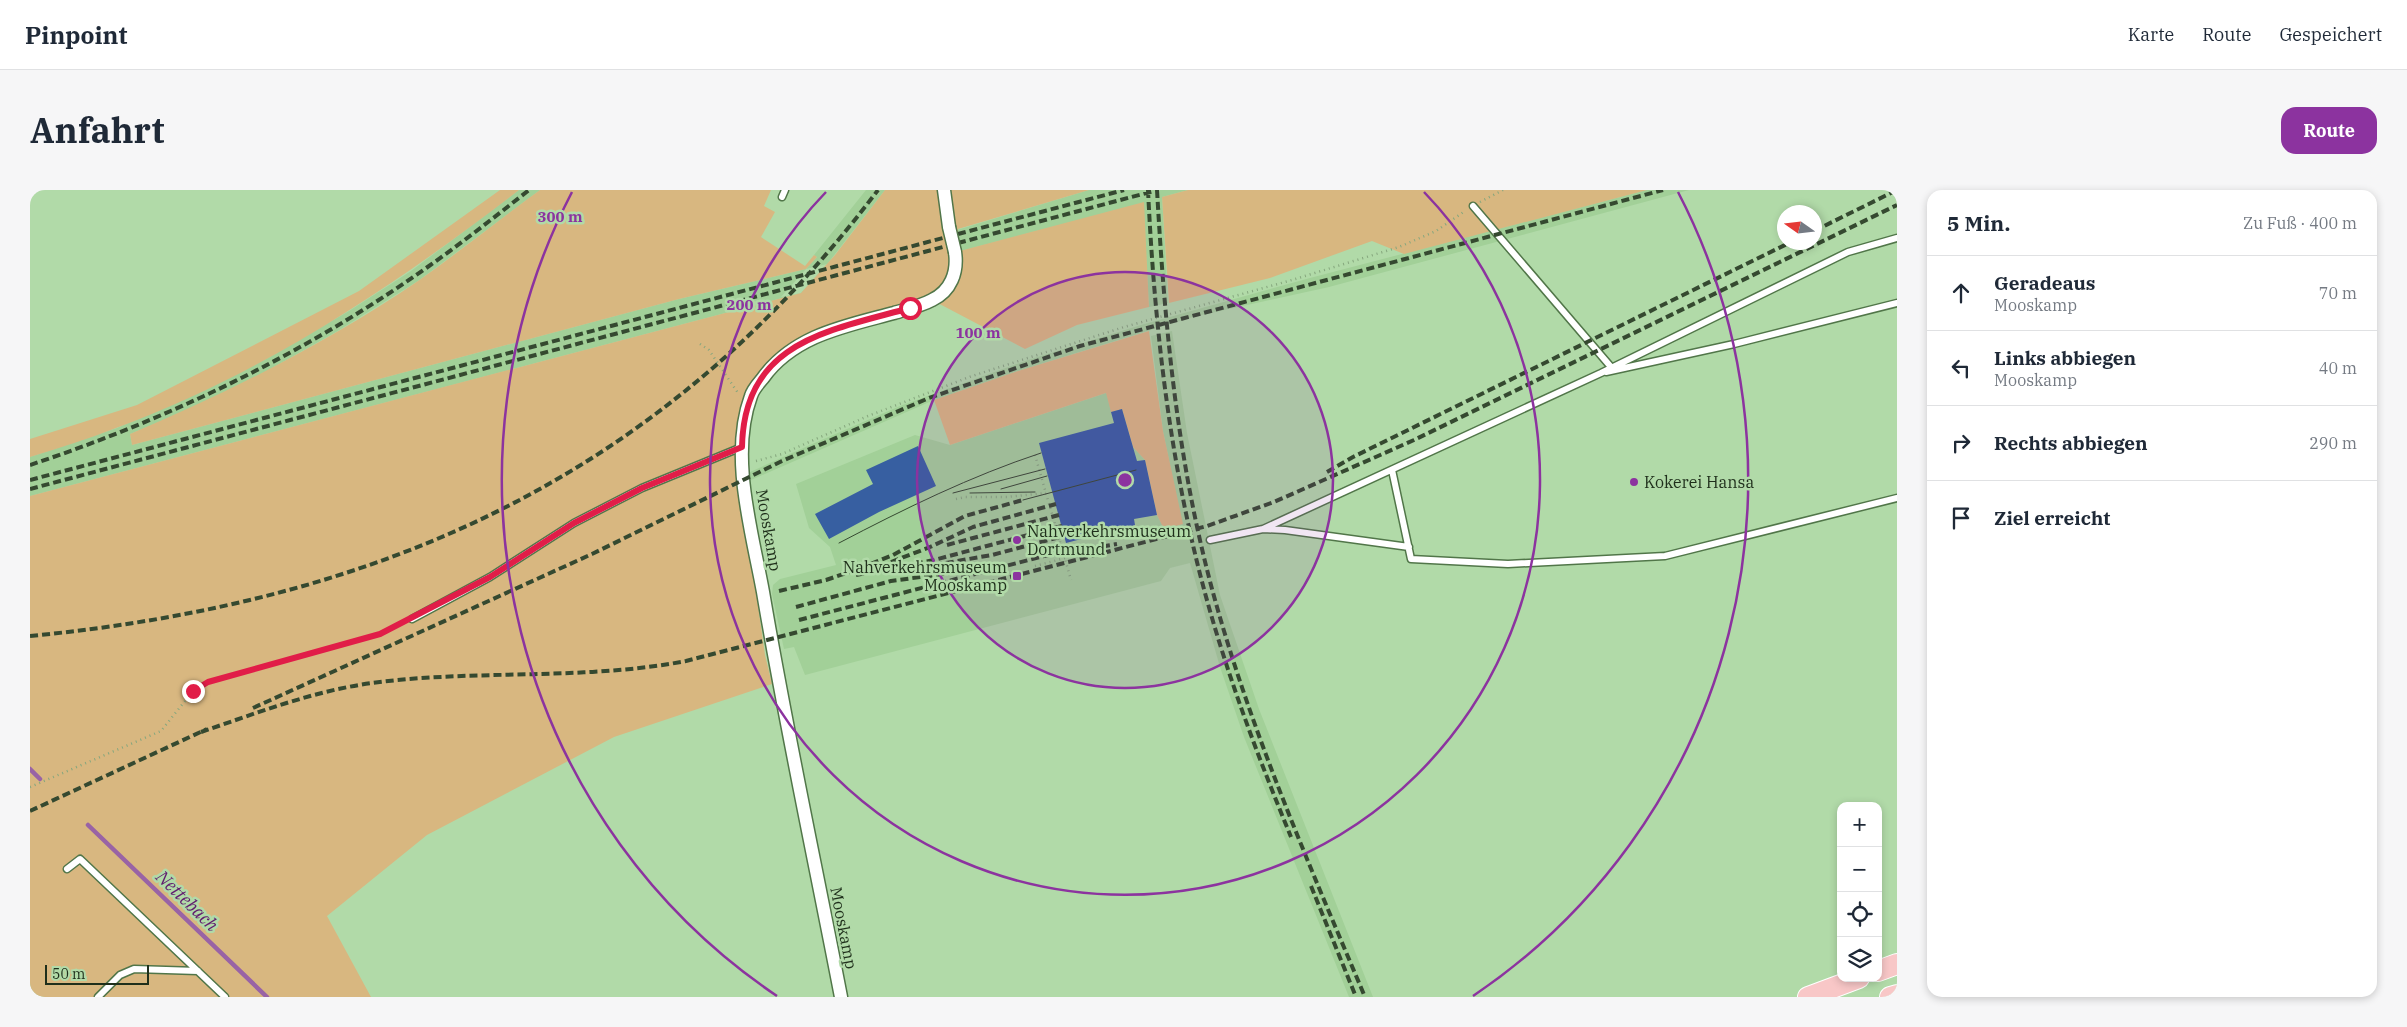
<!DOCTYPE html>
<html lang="de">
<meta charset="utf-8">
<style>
body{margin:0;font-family:"IBM Plex Serif",serif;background:#f6f6f7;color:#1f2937}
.controls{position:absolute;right:15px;bottom:15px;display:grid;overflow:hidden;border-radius:10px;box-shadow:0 2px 8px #0003}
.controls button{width:45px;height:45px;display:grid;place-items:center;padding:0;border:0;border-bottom:1px solid #e0e1e3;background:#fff;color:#1f2937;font:25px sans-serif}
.compass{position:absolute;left:1747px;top:15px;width:45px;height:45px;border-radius:50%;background:#fff;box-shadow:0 2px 8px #0003;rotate:284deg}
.scale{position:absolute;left:15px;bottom:12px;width:104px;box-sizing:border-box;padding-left:5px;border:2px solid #1f2f1b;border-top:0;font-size:14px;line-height:18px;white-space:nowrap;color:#1f2f1b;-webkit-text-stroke:4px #b1daa8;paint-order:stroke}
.stop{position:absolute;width:15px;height:15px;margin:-11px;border:4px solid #e11d48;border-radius:50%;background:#fff}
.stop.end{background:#e11d48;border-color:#fff;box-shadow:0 1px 5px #0008}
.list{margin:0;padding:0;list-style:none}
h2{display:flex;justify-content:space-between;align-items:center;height:65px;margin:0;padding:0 20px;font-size:21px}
h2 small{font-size:16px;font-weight:400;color:#747a83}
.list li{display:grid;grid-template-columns:32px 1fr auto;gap:15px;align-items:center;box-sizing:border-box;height:75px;padding:0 20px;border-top:1px solid #e0e1e3}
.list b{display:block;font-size:19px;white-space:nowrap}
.list p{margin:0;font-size:16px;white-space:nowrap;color:#747a83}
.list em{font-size:16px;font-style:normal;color:#747a83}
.icon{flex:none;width:28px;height:28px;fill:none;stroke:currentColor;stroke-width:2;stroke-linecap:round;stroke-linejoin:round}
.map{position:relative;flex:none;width:1867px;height:807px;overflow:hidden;border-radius:15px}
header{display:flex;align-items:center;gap:30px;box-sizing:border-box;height:70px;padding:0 25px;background:#fff;border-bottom:1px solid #e0e1e3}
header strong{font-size:24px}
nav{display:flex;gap:28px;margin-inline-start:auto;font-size:18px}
.intro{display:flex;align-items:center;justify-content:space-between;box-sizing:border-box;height:120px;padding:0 30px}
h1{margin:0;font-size:35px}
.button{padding:12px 22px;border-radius:15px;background:#8c339f;color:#fff;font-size:18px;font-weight:700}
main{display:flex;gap:30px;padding:0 30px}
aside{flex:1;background:#fff;border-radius:15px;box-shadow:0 2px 8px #0003}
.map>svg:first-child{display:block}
.built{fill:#a2d098;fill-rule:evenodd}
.green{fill:#d8b780}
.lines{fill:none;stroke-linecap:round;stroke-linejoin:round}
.stream{stroke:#9963a5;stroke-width:4.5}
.building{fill:#375fa1}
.lane-casing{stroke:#517649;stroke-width:9}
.street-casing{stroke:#517649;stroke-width:15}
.primary-casing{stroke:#fff;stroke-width:22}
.path{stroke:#85a67d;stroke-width:2.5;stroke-dasharray:1 4;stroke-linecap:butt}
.lane{stroke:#fff;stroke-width:6}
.street{stroke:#fff;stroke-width:12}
.primary{stroke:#f8c7c7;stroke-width:20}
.tram{stroke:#354930;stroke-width:1}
.rail{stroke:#354930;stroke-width:4;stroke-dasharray:8 4;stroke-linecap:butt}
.street-bridge-casing{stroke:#517649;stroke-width:15;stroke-linecap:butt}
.street-bridge{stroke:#fff;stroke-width:12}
.route{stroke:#e11d48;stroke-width:6}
.ring{fill:none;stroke:#8c339f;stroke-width:2.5}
.poi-dot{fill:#8c339f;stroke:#b1daa8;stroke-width:2}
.labels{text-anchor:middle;stroke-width:5;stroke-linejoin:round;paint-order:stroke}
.poi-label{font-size:16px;fill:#1f2f1b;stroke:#b1daa8;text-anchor:start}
.street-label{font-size:16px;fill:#1f2f1b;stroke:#b1daa8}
.water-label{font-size:18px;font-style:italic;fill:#611c6f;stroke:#b1daa8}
.centre{fill:#8c339f;stroke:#b1daa8;stroke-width:2.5}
.ring-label{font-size:15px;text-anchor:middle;font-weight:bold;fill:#8c339f;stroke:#b1daa8;stroke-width:5;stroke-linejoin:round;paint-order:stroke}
</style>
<header>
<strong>Pinpoint</strong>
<nav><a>Karte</a><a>Route</a><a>Gespeichert</a></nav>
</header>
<div class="intro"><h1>Anfahrt</h1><a class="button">Route</a></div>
<main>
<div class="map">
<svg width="1867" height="807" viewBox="0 0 1867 807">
<rect width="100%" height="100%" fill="#b1daa8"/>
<!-- built -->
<path class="built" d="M489 0H510L388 91 306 142 235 182 156 221 100 244 102 255 649 109 776 79 787 67 784 65 836 0H855L798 73 927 40 1059 0H1158L1132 7 1138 113 1119 117 1113 13 0 306V267L87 238 154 209 238 168 319 121 381 81ZM797 74 771 103 751 107 776 79Z
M1617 0H1659L1299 97 1163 127 988 181 904 210 721 290 720 282 780 255 870 216 998 170 1111 135 1280 88Z
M1142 141 1157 243 1190 405 1229 519 1343 807H1319L1214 547 1190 477 1160 373 1140 378 1131 391 775 485 764 457 754 459 742 404 743 395 750 389 806 375 800 357 779 338 766 294 885 245 920 255 1076 203 1092 219 1103 257 1115 270 1127 325 1134 338 1152 334 1133 241 1121 146Z"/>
<!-- green -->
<path class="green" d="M470 0H489C366 95 233 184 86 238 58 249 29 258 0 267V249L107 215 329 101Z
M510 0H741L734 16 745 22 731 47 775 76 784 65 787 67 776 79 649 109 102 255 100 244C200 202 298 152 388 91 429 62 469 30 510 0Z
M855 0H1059L928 39 926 62 1114 12 1119 117 1047 135 995 159 902 110 805 139 744 172 717 198 707 235V268L735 465 742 494 584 547 397 645 297 726 341 807H0V306L771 103 805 65Z
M1158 0H1617L1374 64 1342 51 1240 88 1139 113 1132 7Z
M1119 141 1133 241 1153 334 1134 339 1127 325 1115 270 1103 257 1092 219 1081 222 1076 203 920 255 904 210 988 181Z"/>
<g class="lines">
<!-- stream -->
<path class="stream" d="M0 579 10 589
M58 635 237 807"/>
</g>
<!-- building -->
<path class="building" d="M1092 219 1107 271 1115 270 1127 325 1104 329 1105 335 1036 353 1009 253 1084 233 1081 222Z
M888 256 906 296 849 322 799 349 785 324 843 294 836 280Z"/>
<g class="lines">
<defs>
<path id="lane" d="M752 7 755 0
M1443 16 1581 177
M1576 182 1704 154 1867 113
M1362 280 1381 369 1478 374 1635 366 1867 308
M1233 339 1571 183 1818 62 1867 48
M1180 350 1233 339 1255 340 1379 357
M382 429 460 387 544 333 612 298 712 257
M37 679 50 669 195 807
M68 807 90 785 104 779 168 781"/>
<path id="street" d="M914 0 919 37
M811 807C785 672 756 538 733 402 722 341 699 266 721 206 723 199 729 193 733 188 764 145 816 136 864 123 877 119 891 116 902 110 921 101 928 82 925 62"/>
<path id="primary" d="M1848 781 1867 774
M1778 807 1829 788
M1860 807 1867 805"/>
</defs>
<!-- lane casing -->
<use href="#lane" class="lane-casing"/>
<!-- street casing -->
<use href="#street" class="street-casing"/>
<!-- primary casing -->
<use href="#primary" class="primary-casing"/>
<!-- path -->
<path class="path" d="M1450 12 1473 0
M670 154 679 160 708 203
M1005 265 1041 390
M726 271 752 264 838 226 942 186 1094 137 1262 90 1369 57 1406 41 1435 21
M926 309 935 307H977L1016 303
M1028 343 1034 346
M1005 376 1035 368
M0 597 131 541 163 501 178 492C211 482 245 472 278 463 312 455 343 448 374 432"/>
<!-- lane -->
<use href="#lane" class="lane"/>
<!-- street -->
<use href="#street" class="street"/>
<!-- primary -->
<use href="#primary" class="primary"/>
<!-- tram -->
<path class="tram" d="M971 299 1017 286
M923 303 1015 279
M940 303 1005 302
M993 310 1106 280
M809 353C874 319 941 286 1011 263"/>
<!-- rail -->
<path class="rail" d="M1118 0C1124 125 1137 249 1167 372 1190 466 1224 557 1261 647
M1127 0C1135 141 1148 280 1187 417 1225 551 1281 679 1335 807
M1784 41 1867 0
M0 275C141 228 278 162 399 76 433 52 466 26 499 0
M1297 282 1323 267 1761 52
M0 290 1094 0
M0 299 1128 0
M917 355 1029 325
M861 372 900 357 943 337 1026 314
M904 375 962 365 1034 346
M826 385 904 370 1032 336
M749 401 796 390 831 378 863 365 935 326 993 310
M766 417 861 391 928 382
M769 430 1014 366 1087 354
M0 446C352 412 632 286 848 0
M223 518 562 364 752 271 899 208 1050 156 1633 0
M171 542C227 523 283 501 342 493 446 479 552 491 656 471L1177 336 1244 312 1384 250 1867 15
M0 621 177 539
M1281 696 1326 807"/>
<defs>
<path id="street-bridge" d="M919 37 925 62"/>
</defs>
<!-- street-bridge casing -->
<use href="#street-bridge" class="street-bridge-casing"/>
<!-- street-bridge -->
<use href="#street-bridge" class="street-bridge"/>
</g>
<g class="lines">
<!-- route -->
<path class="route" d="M163 501 178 492 350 444 460 387 544 333 612 298 712 257C714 152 797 141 880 118"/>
</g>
<!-- distance rings -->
<circle cx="1095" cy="290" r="208" fill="#8c339f" fill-opacity=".12"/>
<g class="ring">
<circle cx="1095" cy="290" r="208"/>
<path d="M1394 2A415 415 0 1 1 796 2"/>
<path d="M747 806A623 623 0 0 1 542 2M1648 2A623 623 0 0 1 1443 806"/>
</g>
<!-- markers -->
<g class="poi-dot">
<circle cx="1604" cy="292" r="5"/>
<circle cx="987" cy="350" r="5"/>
<rect x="982" y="381" width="10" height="10" rx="2.5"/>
</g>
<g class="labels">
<!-- poi labels -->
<g class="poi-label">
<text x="1614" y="298">Kokerei Hansa</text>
<text x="997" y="347">Nahverkehrsmuseum<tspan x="997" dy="18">Dortmund</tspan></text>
<text x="977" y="383" text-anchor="end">Nahverkehrsmuseum<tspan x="977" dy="18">Mooskamp</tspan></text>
</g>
<!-- street labels -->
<g class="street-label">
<text transform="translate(739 340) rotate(80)" y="6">Mooskamp</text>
<text transform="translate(814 738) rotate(79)" y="6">Mooskamp</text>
</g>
<!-- water labels -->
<g class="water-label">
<text transform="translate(157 711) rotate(44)" y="6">Nettebach</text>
</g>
</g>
<circle cx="1095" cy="290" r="8" class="centre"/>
<g class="ring-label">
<text x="530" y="32">300 m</text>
<text x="719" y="120">200 m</text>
<text x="948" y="148">100 m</text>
</g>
</svg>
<div class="controls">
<button>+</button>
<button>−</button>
<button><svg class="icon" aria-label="locate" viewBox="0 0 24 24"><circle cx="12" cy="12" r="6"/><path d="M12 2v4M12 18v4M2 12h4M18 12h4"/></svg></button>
<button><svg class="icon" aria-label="layers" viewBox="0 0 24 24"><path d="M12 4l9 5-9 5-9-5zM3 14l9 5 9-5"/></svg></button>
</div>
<svg class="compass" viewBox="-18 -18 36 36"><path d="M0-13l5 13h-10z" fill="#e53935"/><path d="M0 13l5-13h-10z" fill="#747a83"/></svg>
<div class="scale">50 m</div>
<div class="stop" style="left:880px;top:118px"></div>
<div class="stop end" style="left:163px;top:501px"></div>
</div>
<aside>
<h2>5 Min.<small>Zu Fuß · 400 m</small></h2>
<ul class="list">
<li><svg class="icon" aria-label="ahead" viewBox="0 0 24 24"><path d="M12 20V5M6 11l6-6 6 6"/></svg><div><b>Geradeaus</b><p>Mooskamp</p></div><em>70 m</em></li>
<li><svg class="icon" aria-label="left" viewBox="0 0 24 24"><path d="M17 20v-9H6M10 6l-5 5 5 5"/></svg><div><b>Links abbiegen</b><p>Mooskamp</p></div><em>40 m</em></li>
<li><svg class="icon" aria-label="right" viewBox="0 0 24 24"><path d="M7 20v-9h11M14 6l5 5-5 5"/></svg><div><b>Rechts abbiegen</b></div><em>290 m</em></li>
<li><svg class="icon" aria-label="arrive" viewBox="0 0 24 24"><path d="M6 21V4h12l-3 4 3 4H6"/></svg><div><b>Ziel erreicht</b></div></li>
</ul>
</aside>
</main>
